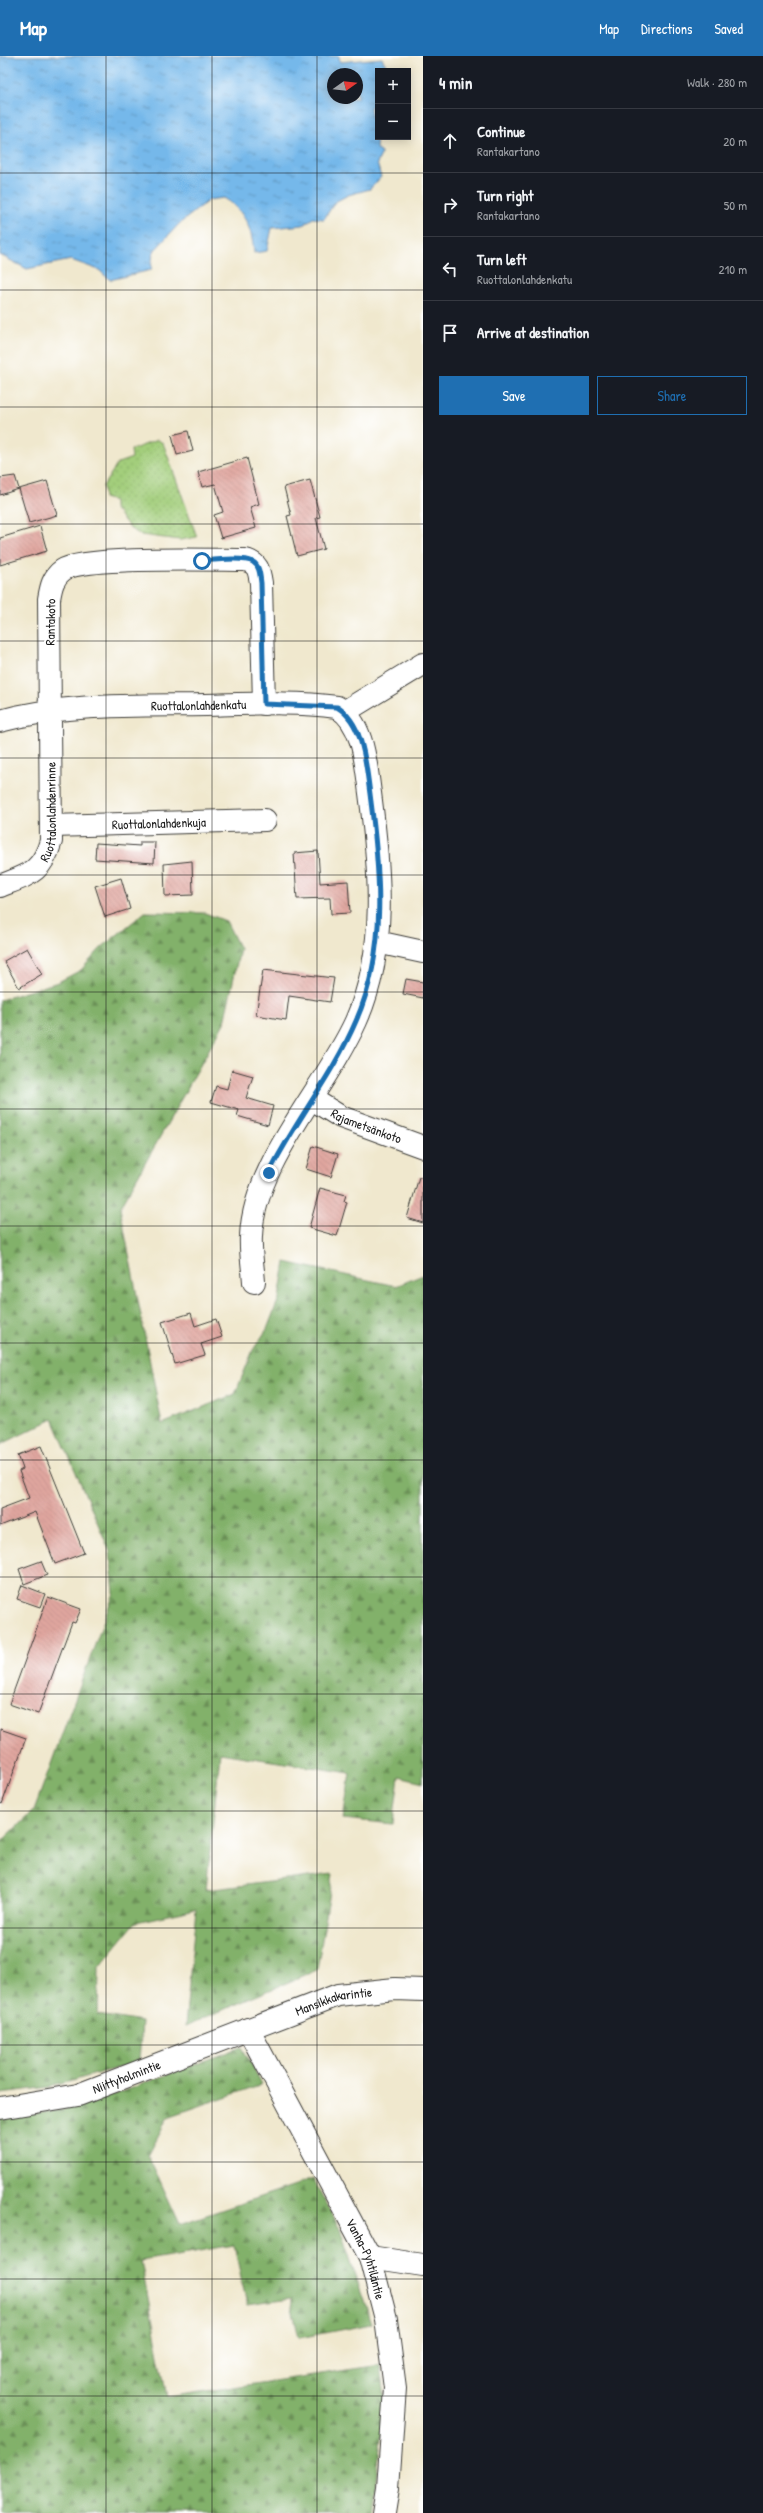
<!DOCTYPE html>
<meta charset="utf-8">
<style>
body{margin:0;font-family:"Patrick Hand",sans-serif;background:#242831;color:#f1f3f6}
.controls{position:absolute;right:12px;top:12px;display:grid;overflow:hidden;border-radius:0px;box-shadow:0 2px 10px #0003}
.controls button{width:36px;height:36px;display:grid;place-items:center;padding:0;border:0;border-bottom:1px solid #363941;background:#171b24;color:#f1f3f6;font:20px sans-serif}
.compass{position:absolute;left:327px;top:12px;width:36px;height:36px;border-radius:50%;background:#171b24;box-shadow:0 2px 10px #0003;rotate:75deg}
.stop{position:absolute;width:12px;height:12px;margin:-9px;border:3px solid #1f6fb2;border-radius:50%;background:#fff}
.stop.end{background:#1f6fb2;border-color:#fff;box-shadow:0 1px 4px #0008}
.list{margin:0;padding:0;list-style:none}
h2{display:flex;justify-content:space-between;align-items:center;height:52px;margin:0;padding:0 16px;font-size:17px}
h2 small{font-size:13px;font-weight:400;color:#9ea1a6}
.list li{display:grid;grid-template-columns:26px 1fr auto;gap:12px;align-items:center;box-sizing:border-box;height:64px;padding:0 16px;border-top:1px solid #363941}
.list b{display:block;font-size:15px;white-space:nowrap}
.list p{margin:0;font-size:13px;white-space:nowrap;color:#9ea1a6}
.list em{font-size:13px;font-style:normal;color:#9ea1a6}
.actions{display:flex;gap:8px;padding:12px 16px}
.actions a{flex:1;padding:9px 0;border:1px solid #1f6fb2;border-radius:0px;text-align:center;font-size:14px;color:#1f6fb2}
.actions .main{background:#1f6fb2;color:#fff}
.icon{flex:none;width:22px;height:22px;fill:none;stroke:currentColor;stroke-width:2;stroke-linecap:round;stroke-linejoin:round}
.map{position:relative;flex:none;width:423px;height:2457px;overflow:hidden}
header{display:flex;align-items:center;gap:24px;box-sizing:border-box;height:56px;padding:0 20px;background:#1f6fb2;color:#fff}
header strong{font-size:19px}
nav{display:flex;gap:22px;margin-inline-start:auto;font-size:14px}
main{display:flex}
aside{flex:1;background:#171b24}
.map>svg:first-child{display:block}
.forest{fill:url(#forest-firs);stroke:#4f6644}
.park{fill:url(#park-dots);stroke:#60754c}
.water{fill:url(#water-ripples);stroke:#486a83;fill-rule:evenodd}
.building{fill:url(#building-back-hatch)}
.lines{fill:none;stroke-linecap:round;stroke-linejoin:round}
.minor-casing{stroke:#3c3b37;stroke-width:24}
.minor{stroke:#fff;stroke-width:22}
.route{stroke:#1f6fb2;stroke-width:5}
.grid{fill:none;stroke:#1c1c1c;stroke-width:1;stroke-opacity:0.55}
.labels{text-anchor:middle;stroke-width:4;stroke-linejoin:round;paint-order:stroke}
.street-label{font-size:13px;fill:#1c1c1c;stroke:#fff}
</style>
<header>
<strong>Map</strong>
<nav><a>Map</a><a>Directions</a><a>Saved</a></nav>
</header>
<main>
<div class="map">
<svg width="423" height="2457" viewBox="0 0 423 2457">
<defs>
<pattern id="forest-firs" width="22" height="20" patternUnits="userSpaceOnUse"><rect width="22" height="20" fill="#82b16b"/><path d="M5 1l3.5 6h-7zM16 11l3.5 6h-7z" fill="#6a8f57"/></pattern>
<pattern id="park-dots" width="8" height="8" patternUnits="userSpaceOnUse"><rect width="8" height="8" fill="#a3ce7b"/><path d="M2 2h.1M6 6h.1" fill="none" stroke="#8cb06a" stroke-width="1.8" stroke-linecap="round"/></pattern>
<pattern id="water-ripples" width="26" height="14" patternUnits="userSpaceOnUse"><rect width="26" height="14" fill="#75b8ea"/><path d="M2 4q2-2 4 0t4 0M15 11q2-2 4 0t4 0" fill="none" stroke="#5f95bd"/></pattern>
<pattern id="building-back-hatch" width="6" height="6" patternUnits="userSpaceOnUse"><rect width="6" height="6" fill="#e0a69f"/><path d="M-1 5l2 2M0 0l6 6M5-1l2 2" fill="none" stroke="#c08e88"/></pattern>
</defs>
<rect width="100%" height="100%" fill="#fff"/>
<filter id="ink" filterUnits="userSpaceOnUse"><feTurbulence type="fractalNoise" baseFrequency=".025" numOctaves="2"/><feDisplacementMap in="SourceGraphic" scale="8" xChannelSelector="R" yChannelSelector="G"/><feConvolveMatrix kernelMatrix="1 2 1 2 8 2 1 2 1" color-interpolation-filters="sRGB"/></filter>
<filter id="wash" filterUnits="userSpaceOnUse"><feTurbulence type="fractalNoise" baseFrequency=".012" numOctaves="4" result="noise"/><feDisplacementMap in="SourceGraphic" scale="16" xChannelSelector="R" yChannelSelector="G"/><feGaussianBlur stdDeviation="0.9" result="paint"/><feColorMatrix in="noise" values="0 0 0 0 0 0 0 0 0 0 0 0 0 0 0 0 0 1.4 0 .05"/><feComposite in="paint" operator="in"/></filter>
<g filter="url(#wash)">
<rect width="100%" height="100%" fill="#f0e8ce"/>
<!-- forest -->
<path class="forest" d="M145 856 205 857 226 865 240 893 224 967 120 1152 162 1368 235 1338 253 1294 267 1273 279 1242 285 1206 396 1230 423 1219V1727L399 1721 393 1768 343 1763 350 1717 220 1697 206 1834 333 1818 317 1914 185 1970 196 1853 136 1866 99 1911 98 1959 142 1966 139 2006 50 2031 0 2037V1787L34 1754 114 1537 110 1496 53 1363 0 1389V944L58 926 81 914 101 892Z
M242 1991 262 2028 168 2061 148 2099 180 2168 313 2123 340 2173 372 2268 299 2282 290 2243 247 2249 234 2189 141 2205 167 2341 380 2309 385 2351 372 2457H0V2063L55 2055 110 2040Z"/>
<!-- park -->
<path class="park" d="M157 384 163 387 197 481 180 484 141 479 131 473 114 452V445L104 442 103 430 118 407 132 402 131 394Z"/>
<!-- water -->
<path class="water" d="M0 0H339L340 6 382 2 389 15H378V48L370 51C372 66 378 77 376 92L382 97 377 107 381 121 370 133 348 139 335 146 324 163 313 162 303 169 272 172 267 195 254 197C252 173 245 155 224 142L209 144 179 168 153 196 151 214 110 224 99 214 71 204 27 213 0 199ZM333 18H357V42H333Z"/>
<g id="blocks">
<!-- building -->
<path class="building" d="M188 375 193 395 177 399 172 379Z
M247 402 259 448 250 451 256 472 221 482 214 459 223 456 215 428 202 431 198 416Z
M15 420 19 433 0 439V422Z
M310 424 320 461 316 462 324 493 297 500 287 460 291 459 284 431Z
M47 425 57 459 29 467 19 433Z
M40 470 47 495 0 509V482Z
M140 786H155L154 807 95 803 96 787 140 790Z
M318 795 320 827 348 825 350 857 331 858 330 842 297 843 294 797Z
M192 805 193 839 165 840 164 808Z
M121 822 130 853 105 861 95 830Z
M27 892 42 918 19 932 4 905Z
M263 914 334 922 330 946 289 940 286 964 256 959Z
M406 923 423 926V942L403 938Z
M232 1014 253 1020 246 1042 273 1050 268 1069 237 1060 239 1054 211 1046 216 1030 227 1033Z
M313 1090 338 1098 331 1121 306 1113Z
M419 1121H423V1167L407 1162Z
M320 1132 346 1139 344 1145 347 1146 337 1180 309 1172Z
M191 1257 195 1270 216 1263 222 1281 201 1288 205 1299 175 1308 162 1266Z
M41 1390 84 1497 55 1508 35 1456 0 1470V1453L29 1442 19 1415 23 1413 18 1399Z
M41 1505 47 1519 24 1528 19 1513Z
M22 1529 45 1538 40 1551 17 1543Z
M48 1541 81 1553 75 1567 72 1566 38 1658 9 1648Z
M0 1673 26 1682 2 1748 0 1747Z"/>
</g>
</g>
<g filter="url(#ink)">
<use href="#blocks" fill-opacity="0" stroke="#3c3b37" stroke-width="1"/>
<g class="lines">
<defs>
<g id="minor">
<path d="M344 656 423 608"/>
<path id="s1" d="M0 665C67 647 137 650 206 649 249 648 294 645 337 651 364 667 366 709 370 737 380 813 388 893 356 965 326 1032 254 1106 251 1180 250 1195 253 1211 254 1226"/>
<path id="s2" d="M52 770 265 764"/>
<path id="s3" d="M0 830C28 819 42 817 51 785L49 543C51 531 53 521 63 514 83 500 213 504 245 504 258 507 259 514 261 527L264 648"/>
<path d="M377 886 423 896"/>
<path id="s4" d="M312 1043 341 1061 423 1091"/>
<path id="s5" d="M248 1973 370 2201 386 2263 395 2332 388 2432 384 2457"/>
<path id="s6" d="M0 2052 78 2039 338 1939 395 1933 423 1934"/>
<path d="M370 2201 423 2209"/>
</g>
</defs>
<!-- minor casing -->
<use href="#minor" class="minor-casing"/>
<!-- minor -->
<use href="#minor" class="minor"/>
</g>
</g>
<g class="lines" filter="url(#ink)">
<!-- route -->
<path class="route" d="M202 505C213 504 244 500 253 506 260 510 260 520 261 527L264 648 337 651C364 667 366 710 370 738 380 814 388 892 356 965 333 1019 295 1065 269 1117"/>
</g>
<!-- grid -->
<path class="grid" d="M106 0V2457M212 0V2457M317 0V2457M0 117H423M0 234H423M0 351H423M0 468H423M0 585H423M0 702H423M0 819H423M0 936H423M0 1053H423M0 1170H423M0 1287H423M0 1404H423M0 1521H423M0 1638H423M0 1755H423M0 1872H423M0 1989H423M0 2106H423M0 2223H423M0 2340H423"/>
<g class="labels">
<!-- street labels -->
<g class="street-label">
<text transform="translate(50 566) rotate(-89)" y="5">Rantakoto</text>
<text dy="5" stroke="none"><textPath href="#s1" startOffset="200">Ruottalonlahdenkatu</textPath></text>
<text dy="5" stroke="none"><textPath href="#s3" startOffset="101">Ruottalonlahdenrinne</textPath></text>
<text dy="5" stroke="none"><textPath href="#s2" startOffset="107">Ruottalonlahdenkuja</textPath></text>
<text dy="5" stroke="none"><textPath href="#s4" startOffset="61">Rajametsänkoto</textPath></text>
<text dy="5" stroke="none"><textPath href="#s6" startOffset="352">Mansikkakarintie</textPath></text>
<text dy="5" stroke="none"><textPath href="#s6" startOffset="131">Niittyholmintie</textPath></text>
<text dy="5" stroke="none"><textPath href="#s5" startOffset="259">Vanha-Pyhtiläntie</textPath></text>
</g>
</g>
</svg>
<div class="controls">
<button>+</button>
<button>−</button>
</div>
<svg class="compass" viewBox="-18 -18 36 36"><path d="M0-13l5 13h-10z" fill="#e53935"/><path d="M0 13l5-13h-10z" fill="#9ea1a6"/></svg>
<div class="stop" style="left:202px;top:505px"></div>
<div class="stop end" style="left:269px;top:1117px"></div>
</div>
<aside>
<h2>4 min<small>Walk · 280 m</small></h2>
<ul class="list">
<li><svg class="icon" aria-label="ahead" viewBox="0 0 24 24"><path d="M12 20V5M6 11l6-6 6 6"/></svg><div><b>Continue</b><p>Rantakartano</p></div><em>20 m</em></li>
<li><svg class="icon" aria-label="right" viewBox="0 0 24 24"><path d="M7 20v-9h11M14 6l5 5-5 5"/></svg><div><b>Turn right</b><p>Rantakartano</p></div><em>50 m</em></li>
<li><svg class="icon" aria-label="left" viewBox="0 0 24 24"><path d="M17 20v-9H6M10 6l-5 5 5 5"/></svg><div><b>Turn left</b><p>Ruottalonlahdenkatu</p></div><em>210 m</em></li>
<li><svg class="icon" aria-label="arrive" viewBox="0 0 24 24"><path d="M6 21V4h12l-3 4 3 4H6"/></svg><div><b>Arrive at destination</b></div></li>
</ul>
<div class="actions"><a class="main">Save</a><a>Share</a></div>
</aside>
</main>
